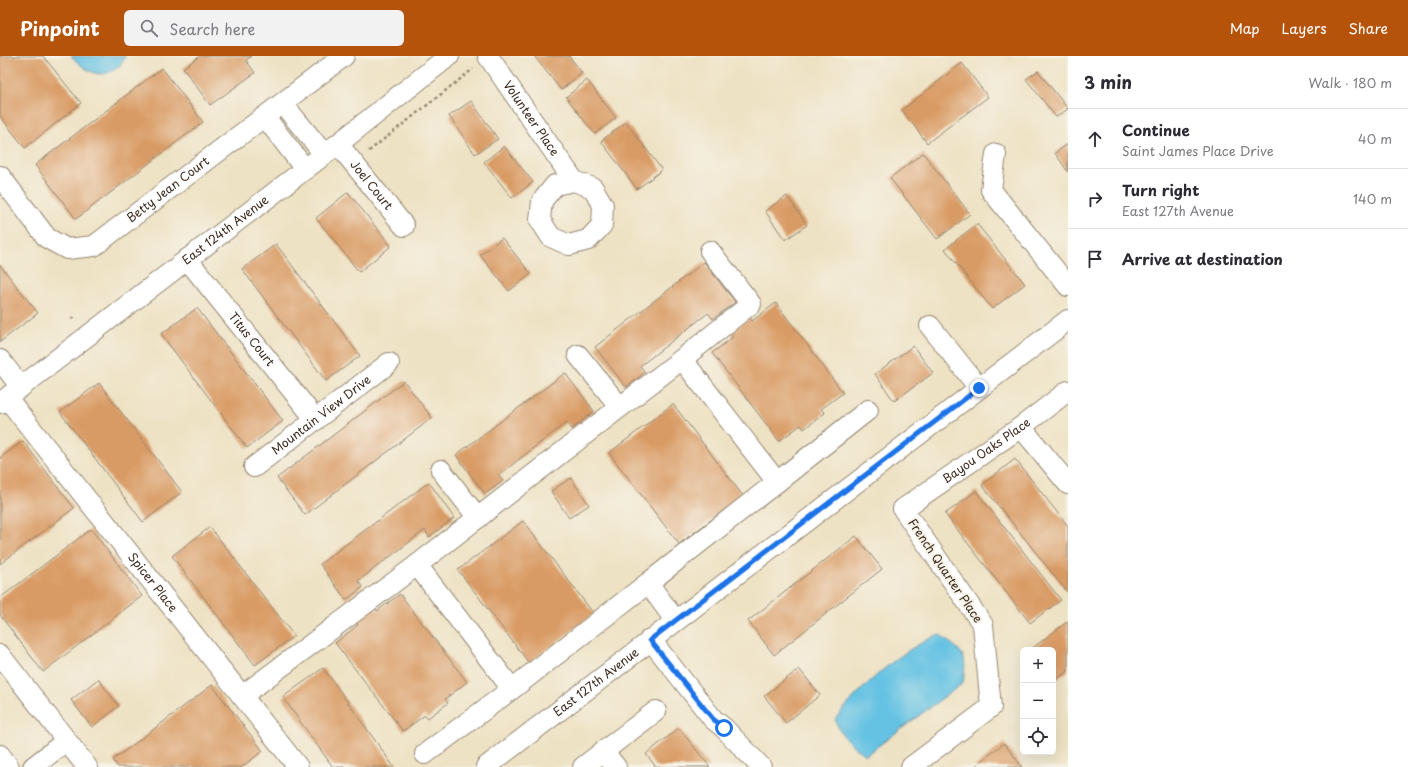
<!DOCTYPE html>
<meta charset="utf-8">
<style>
body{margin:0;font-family:"Playpen Sans",sans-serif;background:#f2f2f3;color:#2b2b33}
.controls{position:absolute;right:12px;bottom:12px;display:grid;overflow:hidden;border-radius:6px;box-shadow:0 4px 16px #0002}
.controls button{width:36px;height:36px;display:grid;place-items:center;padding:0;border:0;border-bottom:1px solid #e1e1e2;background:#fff;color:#2b2b33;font:20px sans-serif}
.stop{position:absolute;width:12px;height:12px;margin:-9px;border:3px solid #1a73e8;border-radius:50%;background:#fff}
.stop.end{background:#1a73e8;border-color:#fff;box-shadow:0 1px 4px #0008}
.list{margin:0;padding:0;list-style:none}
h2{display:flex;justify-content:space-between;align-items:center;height:52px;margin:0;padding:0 16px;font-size:17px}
h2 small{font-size:13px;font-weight:400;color:#7c7c81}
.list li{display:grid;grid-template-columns:26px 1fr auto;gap:12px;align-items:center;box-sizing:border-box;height:60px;padding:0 16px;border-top:1px solid #e1e1e2}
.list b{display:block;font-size:15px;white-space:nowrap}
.list p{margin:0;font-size:13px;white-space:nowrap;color:#7c7c81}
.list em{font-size:13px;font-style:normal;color:#7c7c81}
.icon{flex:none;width:22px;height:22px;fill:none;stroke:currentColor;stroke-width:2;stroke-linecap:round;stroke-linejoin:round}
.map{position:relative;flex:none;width:1068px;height:711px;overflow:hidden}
header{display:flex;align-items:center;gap:24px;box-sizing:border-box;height:56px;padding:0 20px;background:#b45309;color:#fff}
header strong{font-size:19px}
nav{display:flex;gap:22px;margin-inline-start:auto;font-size:14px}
.search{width:280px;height:36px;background:#f2f2f3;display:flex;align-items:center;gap:10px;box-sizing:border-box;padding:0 14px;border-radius:6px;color:#7c7c81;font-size:15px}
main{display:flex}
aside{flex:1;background:#fff}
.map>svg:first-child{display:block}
.water{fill:#65c2e3;stroke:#507680}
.building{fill:#d99b65}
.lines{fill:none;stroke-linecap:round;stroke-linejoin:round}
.minor-casing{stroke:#948671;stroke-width:22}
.path{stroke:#948671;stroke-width:2.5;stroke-dasharray:3 3;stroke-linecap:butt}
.minor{stroke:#fff;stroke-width:20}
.route{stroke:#1a73e8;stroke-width:5}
.labels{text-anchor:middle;stroke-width:4;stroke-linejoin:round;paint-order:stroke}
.street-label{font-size:12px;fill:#3b2a1e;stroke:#f7f3e8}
</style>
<header>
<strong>Pinpoint</strong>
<div class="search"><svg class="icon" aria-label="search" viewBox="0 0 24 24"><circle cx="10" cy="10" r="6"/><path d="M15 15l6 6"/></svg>Search here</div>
<nav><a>Map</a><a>Layers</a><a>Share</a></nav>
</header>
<main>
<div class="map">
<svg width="1068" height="711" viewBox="0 0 1068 711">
<rect width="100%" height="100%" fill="#f7f3e8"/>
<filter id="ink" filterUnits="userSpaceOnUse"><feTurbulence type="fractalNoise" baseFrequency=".025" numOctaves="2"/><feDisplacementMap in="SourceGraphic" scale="8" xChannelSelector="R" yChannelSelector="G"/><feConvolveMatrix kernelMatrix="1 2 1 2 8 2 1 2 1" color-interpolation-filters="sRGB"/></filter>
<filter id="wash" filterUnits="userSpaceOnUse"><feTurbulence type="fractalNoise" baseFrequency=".012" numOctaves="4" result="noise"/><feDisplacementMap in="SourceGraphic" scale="16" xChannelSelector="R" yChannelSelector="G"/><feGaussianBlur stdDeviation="0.9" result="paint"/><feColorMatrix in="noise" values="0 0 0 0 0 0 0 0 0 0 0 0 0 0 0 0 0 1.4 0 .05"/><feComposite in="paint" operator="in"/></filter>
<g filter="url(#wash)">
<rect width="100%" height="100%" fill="#eee2c4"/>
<!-- water -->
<path class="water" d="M71 0H125C124 5 120 10 116 13 98 25 84 13 71 0Z
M939 578C963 597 968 596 963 627L866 699C853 691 839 679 835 663 864 628 898 596 939 578Z"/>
<g id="blocks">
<!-- building -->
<path class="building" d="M0 0H43L81 47 25 92 0 60Z
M200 0H252L246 4 255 17 210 49 183 12Z
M534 0H569L582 17 561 34Z
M962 7 988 41 927 87 902 54Z
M162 12 203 66 76 163 35 109Z
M1038 15 1068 53 1056 61 1026 23Z
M587 24 616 62 595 78 566 41Z
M471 45 498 83 475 98 449 60Z
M626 66 662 114 637 133 601 85Z
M1068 88V116L1055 97Z
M504 90 533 126 512 142 484 106Z
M923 97 970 158 937 183 890 122Z
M348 136 391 190 359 216 316 162Z
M787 140 807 169 785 184 765 155Z
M977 168 1025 228 992 253 945 193Z
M502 182 531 218 509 235 480 199Z
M276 188 360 300 326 325 242 213Z
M704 206 735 246 713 263 708 257 640 310 645 316 626 331 595 291Z
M0 209 38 257 0 286Z
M776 247 843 337 821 353 825 357 804 373 801 369 779 385 712 297 733 281 730 277 749 262 752 265Z
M197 252 283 365 247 392 161 278Z
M913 290 933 317 894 345 875 318Z
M565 317 594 355 572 373 567 366 499 419 503 425 485 438 456 399Z
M404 325 432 362 305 459 277 422Z
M99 327 182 436 143 466 60 356Z
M673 348 743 440 679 488 609 397Z
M23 385 74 452 0 508V402Z
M1015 403 1068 470V537L982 429Z
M571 422 589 449 569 462 551 435Z
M429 426 454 462 429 481 425 474 358 525 363 531 346 544 320 508Z
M976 435 1061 544 1030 567 945 458Z
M523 465 594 558 529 607 458 514Z
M210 471 294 580 255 609 172 500Z
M91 473 142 540 43 616 0 559V542Z
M856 480 882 513 774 599 748 565Z
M400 538 467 626 445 643 448 647 428 662 425 659 403 675 335 587 358 569 356 565 374 551 377 555Z
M1068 565V615L1053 626V594H1030Z
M323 612 332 624 394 711H333L291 653 283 641Z
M799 613 820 639 786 667 764 640Z
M98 623 119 650 92 671 71 644Z
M212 629 263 695 242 711H118L113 704Z
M679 672 710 711H656L646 698Z
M1004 687 1022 711H974Z"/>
</g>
</g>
<g filter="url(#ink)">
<use href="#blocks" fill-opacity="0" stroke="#948671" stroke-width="1"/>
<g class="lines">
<defs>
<g id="minor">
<path id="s1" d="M488 0 574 125 593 132 603 149 602 169 588 184 569 189 551 181 540 164 542 145 555 129 574 125"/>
<path d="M283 48 324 98"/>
<path d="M265 61 305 113"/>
<path id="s2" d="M338 88 404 170"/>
<path d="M996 98 991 134 1068 230"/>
<path id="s3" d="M0 120 47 182 67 193 94 190 344 0"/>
<path id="s4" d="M187 203 316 364"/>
<path d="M930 270 979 332"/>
<path d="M578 299 620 351"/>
<path d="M682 303 751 248 710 195"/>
<path d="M0 304 21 331"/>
<path id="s5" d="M7 342 298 711"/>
<path id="s6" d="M0 347 338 88 449 0"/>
<path d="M1021 371 1068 428"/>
<path id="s7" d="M254 411 389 307"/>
<path d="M441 414 478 462"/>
<path d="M777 426 868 354"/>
<path d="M648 527 512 633 417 509 682 303 777 426 648 527 675 564"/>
<path d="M650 583 713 663 724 672 761 711"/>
<path d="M0 599 87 711"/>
<path d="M242 640 417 509"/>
<path d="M603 695 616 711"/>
<path d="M425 698 512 633"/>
<path d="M0 699 9 711"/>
<path d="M33 711 66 685"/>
<path id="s8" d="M486 711 1068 264"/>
<path d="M583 711 656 655"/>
<path id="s9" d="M911 711 991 651 983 569 903 453 1021 371 1068 335"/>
</g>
</defs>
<!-- minor casing -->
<use href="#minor" class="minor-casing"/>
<!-- path -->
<path class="path" d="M369 95 473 13
M71 262 77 263"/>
<!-- minor -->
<use href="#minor" class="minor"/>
</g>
</g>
<g class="lines" filter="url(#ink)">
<!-- route -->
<path class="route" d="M724 672 713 663 650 584 979 332"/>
</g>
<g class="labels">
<!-- street labels -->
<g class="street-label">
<text dy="4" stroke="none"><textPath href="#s1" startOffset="76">Volunteer Place</textPath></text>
<text dy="4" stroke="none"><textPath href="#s2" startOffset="53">Joel Court</textPath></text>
<text dy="4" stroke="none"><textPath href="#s3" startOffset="221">Betty Jean Court</textPath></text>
<text dy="4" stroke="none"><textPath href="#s6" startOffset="284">East 124th Avenue</textPath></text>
<text dy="4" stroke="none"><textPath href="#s4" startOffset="103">Titus Court</textPath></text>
<text dy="4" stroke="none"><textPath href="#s7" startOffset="85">Mountain View Drive</textPath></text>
<text dy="4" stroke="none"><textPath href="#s9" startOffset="425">Bayou Oaks Place</textPath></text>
<text transform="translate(945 515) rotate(56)" y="4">French Quarter Place</text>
<text dy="4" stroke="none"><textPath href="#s5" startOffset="235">Spicer Place</textPath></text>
<text dy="4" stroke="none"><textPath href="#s8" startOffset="139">East 127th Avenue</textPath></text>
</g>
</g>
</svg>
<div class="controls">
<button>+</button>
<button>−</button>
<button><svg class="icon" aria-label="locate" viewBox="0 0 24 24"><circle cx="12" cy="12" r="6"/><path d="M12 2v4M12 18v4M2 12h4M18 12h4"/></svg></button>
</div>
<div class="stop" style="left:724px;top:672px"></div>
<div class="stop end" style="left:979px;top:332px"></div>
</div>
<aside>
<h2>3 min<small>Walk · 180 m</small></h2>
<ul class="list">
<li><svg class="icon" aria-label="ahead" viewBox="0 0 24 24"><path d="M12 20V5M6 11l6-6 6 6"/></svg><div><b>Continue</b><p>Saint James Place Drive</p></div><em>40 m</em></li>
<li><svg class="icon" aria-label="right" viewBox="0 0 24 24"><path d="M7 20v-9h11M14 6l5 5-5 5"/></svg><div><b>Turn right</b><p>East 127th Avenue</p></div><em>140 m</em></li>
<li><svg class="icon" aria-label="arrive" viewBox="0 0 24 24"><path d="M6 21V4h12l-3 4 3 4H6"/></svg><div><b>Arrive at destination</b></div></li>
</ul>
</aside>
</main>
